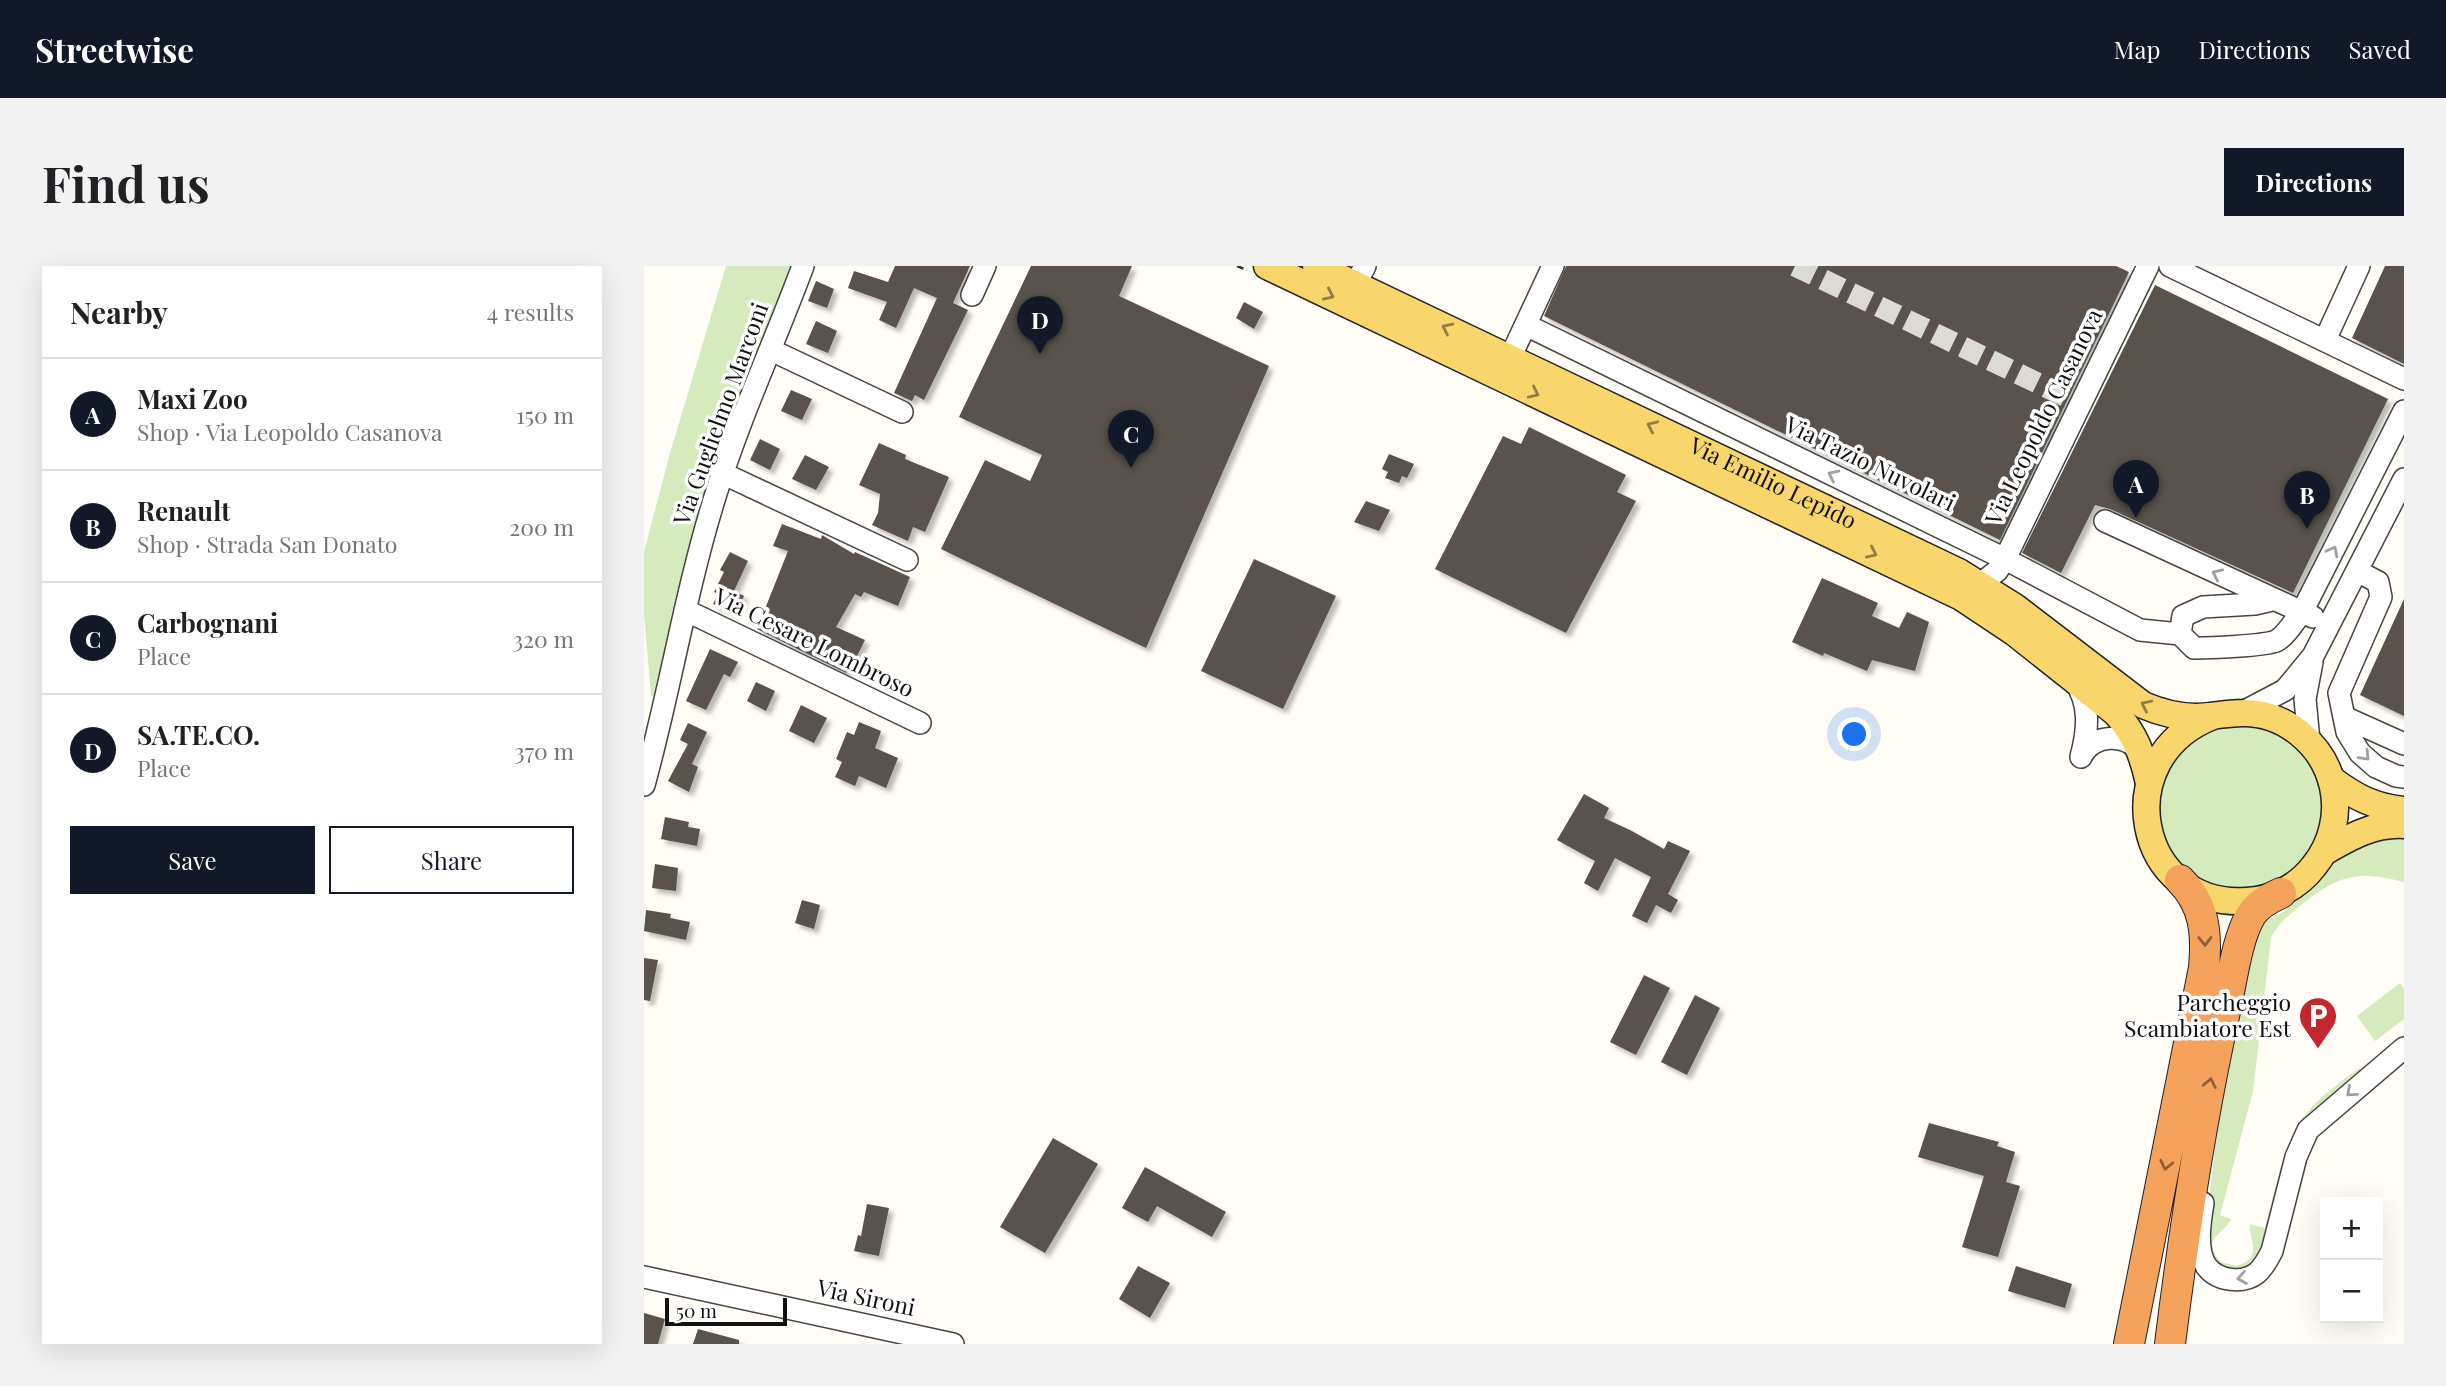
<!DOCTYPE html>
<meta charset="utf-8">
<style>
body{margin:0;font-family:"Playfair Display",serif;background:#f2f2f2;color:#202124}
.controls{position:absolute;right:21px;bottom:21px;display:grid;overflow:hidden;border-radius:0px;box-shadow:0 7px 28px #0002}
.controls button{width:63px;height:63px;display:grid;place-items:center;padding:0;border:0;border-bottom:2px solid #e0e0e0;background:#fff;color:#202124;font:35px sans-serif}
.scale{position:absolute;left:21px;bottom:18px;width:122px;box-sizing:border-box;padding-left:7px;border:4px solid #111;border-top:0;font-size:19px;line-height:24px;white-space:nowrap;color:#111;-webkit-text-stroke:5px #fff;paint-order:stroke}
.you{position:absolute;left:1211px;top:469px;width:24px;height:24px;margin:-18px;border:5px solid #fff;border-radius:50%;background:#1a73e8;box-shadow:0 0 0 10px #1a73e833}
.badge{display:grid;place-items:center;width:46px;height:46px;border-radius:50%;background:#111827;color:#fff;font-size:23px;font-weight:700}
.pin{position:absolute;translate:-50% -58px;filter:drop-shadow(0 2px 4px #0008)}
.pin::after{content:'';position:absolute;top:37px;width:24px;height:21px;background:inherit;clip-path:polygon(0 0,100% 0,50% 100%)}
.list{margin:0;padding:0;list-style:none}
h2{display:flex;justify-content:space-between;align-items:center;height:91px;margin:0;padding:0 28px;font-size:30px}
h2 small{font-size:23px;font-weight:400;color:#757577}
.list li{display:grid;grid-template-columns:46px 1fr auto;gap:21px;align-items:center;box-sizing:border-box;height:112px;padding:0 28px;border-top:2px solid #e0e0e0}
.list b{display:block;font-size:26px;white-space:nowrap}
.list p{margin:0;font-size:23px;white-space:nowrap;color:#757577}
.list em{font-size:23px;font-style:normal;color:#757577}
.actions{display:flex;gap:14px;padding:21px 28px}
.actions a{flex:1;padding:16px 0;border:2px solid #111827;border-radius:0px;text-align:center;font-size:24px;color:#111827}
.actions .main{background:#111827;color:#fff}
.map{position:relative;flex:none;width:1760px;height:1078px;overflow:hidden;border-radius:0px}
header{display:flex;align-items:center;gap:42px;box-sizing:border-box;height:98px;padding:0 35px;background:#111827;color:#fff}
header strong{font-size:33px}
nav{display:flex;gap:38px;margin-inline-start:auto;font-size:24px}
.intro{display:flex;align-items:center;justify-content:space-between;box-sizing:border-box;height:168px;padding:0 42px}
h1{margin:0;font-size:49px}
.button{padding:18px 32px;border-radius:0px;background:#111827;color:#fff;font-size:24px;font-weight:700}
main{display:flex;gap:42px;padding:0 42px}
aside{flex:1;background:#fff;border-radius:0px;box-shadow:0 7px 28px #0002}
.map>svg:first-child{display:block}
.green{fill:#d5ebbd}
.building{fill:#5a524d;filter:url(#shadow)}
.lines{fill:none;stroke-linecap:round;stroke-linejoin:round}
.minor-tunnel{stroke:#dbdad3;stroke-width:21;stroke-dasharray:21 10;stroke-linecap:butt}
.minor-casing{stroke:#444;stroke-width:24}
.major-casing{stroke:#222;stroke-width:29}
.highway-casing{stroke:#222;stroke-width:32}
.path{stroke:#333;stroke-width:2.5;stroke-dasharray:7 3.5;stroke-linecap:butt}
.minor{stroke:#fff;stroke-width:21}
.major{stroke:#f9d66b;stroke-width:26}
.highway{stroke:#f5a25d;stroke-width:30}
.oneway{stroke:#917d42}
.oneway2{stroke:#a0a0a0}
.oneway3{stroke:#8e613b}
.labels{text-anchor:middle;stroke-width:7;stroke-linejoin:round;paint-order:stroke}
.street-label{font-size:23px;fill:#111;stroke:#fff}
.poi-label{font-size:23px;fill:#111;stroke:#fff;text-anchor:end}
</style>
<header>
<strong>Streetwise</strong>
<nav><a>Map</a><a>Directions</a><a>Saved</a></nav>
</header>
<div class="intro"><h1>Find us</h1><a class="button">Directions</a></div>
<main>
<aside>
<h2>Nearby<small>4 results</small></h2>
<ul class="list">
<li><span class="badge">A</span><div><b>Maxi Zoo</b><p>Shop · Via Leopoldo Casanova</p></div><em>150 m</em></li>
<li><span class="badge">B</span><div><b>Renault</b><p>Shop · Strada San Donato</p></div><em>200 m</em></li>
<li><span class="badge">C</span><div><b>Carbognani</b><p>Place</p></div><em>320 m</em></li>
<li><span class="badge">D</span><div><b>SA.TE.CO.</b><p>Place</p></div><em>370 m</em></li>
</ul>
<div class="actions"><a class="main">Save</a><a>Share</a></div>
</aside>
<div class="map">
<svg width="1760" height="1078" viewBox="0 0 1760 1078">
<defs>
<filter id="shadow"><feDropShadow dx="4.5" dy="4.5" stdDeviation="2" flood-color="#0004"/></filter>
</defs>
<rect width="100%" height="100%" fill="#fffdf5"/>
<!-- green -->
<path class="green" d="M82 0H152L16 432 7 430 0 348V286L26 187Z
M1514 542a83 83 0 1 1 166 0a83 83 0 1 1-166 0Z
M1760 567V616C1713 604 1695 609 1657 639 1646 649 1633 658 1627 672L1609 825 1576 949 1587 953C1580 969 1555 973 1577 996L1593 1000C1620 990 1605 977 1606 958L1621 962C1631 928 1639 877 1661 849 1676 830 1697 816 1715 802L1717 804 1664 850 1618 985 1604 1004 1577 1003 1565 985 1562 958 1575 850 1606 690 1618 657 1639 646 1672 618 1692 595 1710 582Z
M1756 717 1760 723V753L1731 775 1713 750Z"/>
<!-- building -->
<path class="building" d="M251 0H326L309 37 324 44 280 134 271 129 268 135 250 127 293 32 270 22 252 62 235 54 243 36 204 22 210 5 244 16Z
M387 0H488L475 30 625 100 502 382 297 283 341 194 386 215 398 189 315 151Z
M922 0H1472L1485 6 1356 274 900 50Z
M1741 0H1760V98L1708 72Z
M172 15 190 23 183 42 164 35Z
M1511 19 1744 133 1649 327 1466 243 1451 239 1417 307 1378 287Z
M600 36 619 46 610 63 592 52Z
M172 55 193 65 184 87 162 78Z
M147 124 168 133 158 154 137 145Z
M885 161 982 209 973 226 992 235 922 367 791 303 859 170 877 178Z
M116 173 136 183 126 204 106 194Z
M235 177 262 189 261 193 305 211 281 266 269 261 264 275 228 259 234 247 236 228 215 219Z
M745 188 770 198 763 212 758 210 755 217 741 212 744 206 738 203Z
M161 189 185 201 172 224 148 213Z
M722 235 746 244 735 265 710 256Z
M138 258 177 273 178 269 210 288 211 286 266 311 254 340 220 326 217 331 211 328 192 361 221 374 209 398 207 397 202 407 113 363 144 285 129 280Z
M86 286 104 295 90 325 100 330 91 348 69 338 74 328 70 326 80 306 76 304Z
M610 293 692 330 639 443 557 405Z
M1178 312 1234 337 1228 350 1255 362 1263 346 1285 356 1271 405 1228 394 1223 405 1180 387 1179 390 1148 376Z
M1760 333V450L1716 429Z
M66 383 94 396 86 411 80 408 62 444 42 435Z
M112 416 131 425 122 445 103 435Z
M157 439 183 452 170 477 145 465Z
M215 456 237 465 231 482 254 492 242 522 215 510 211 520 191 511 198 496 192 493 203 466 210 469Z
M44 457 63 466 48 498 54 501 45 526 24 515 44 478 36 474Z
M940 528 965 542 960 552 986 564 1020 583 1024 575 1046 585 1024 628 1034 634 1027 647 1012 639 1003 657 988 650 1007 611 971 592 954 625 940 617 951 595 913 574Z
M21 551 45 556 44 561 56 563 53 580 17 573Z
M11 598 34 602 32 625 8 622Z
M158 634 176 639 170 663 151 657Z
M2 644 27 648 26 652 46 656 42 674 0 665Z
M0 692 14 694 6 735 0 734Z
M1000 709 1026 722 992 789 966 776Z
M1051 729 1076 742 1043 809 1017 796Z
M1285 857 1355 876 1353 880 1371 886 1362 916 1376 920 1354 991 1318 981 1340 910 1274 891Z
M409 872 454 898 401 987 356 961Z
M501 901 582 946 568 971 513 940 504 956 478 942Z
M223 938 245 942 235 990 210 985 214 969 217 970Z
M494 1000 526 1017 506 1052 475 1033Z
M1372 1000 1428 1018 1421 1042 1364 1025Z
M0 1047 21 1053 14 1078H0Z
M54 1063 95 1074V1078H49Z"/>
<g class="lines">
<!-- minor-tunnel -->
<path class="minor-tunnel" d="M1151 0 1435 137"/>
<defs>
<path id="minor" d="M1526 0 1760 113
M711 19 721 0
M328 29 341 0
M882 59 1361 293 1496 364 1536 368 1550 382C1565 382 1620 380 1632 375 1642 370 1651 354 1658 346L1760 145
M1681 74 1715 0
M127 84 258 146
M866 92 909 0
M78 207 263 294
M1461 255 1669 351
M1713 305 1734 316 1737 331 1695 427 1703 466 1716 487 1732 501 1752 510 1760 511
M1336 318 1353 305 1361 293 1504 0
M41 344 276 457
M1536 368 1539 350 1559 341 1611 338 1628 334
M1430 414C1447 438 1444 464 1437 491
M1599 446 1641 424 1669 390 1760 213
M1700 451 1760 478
M1665 475 1661 433 1668 396
M1437 491C1447 468 1484 465 1497 489
M0 519C26 425 41 328 70 234 94 155 130 78 159 0
M1559 937C1556 955 1551 985 1563 1001 1574 1015 1599 1018 1613 1007 1620 1001 1624 993 1628 985L1652 891 1664 864 1760 782
M0 1011 309 1078"/>
<g id="major">
<path d="M623 0 1317 331 1371 367 1472 447C1491 468 1499 490 1505 517"/>
<path id="s1" d="M672 0 1315 306 1371 341 1499 439C1520 448 1544 453 1566 450 1577 449 1587 447 1598 447 1641 446 1680 479 1689 521 1695 548 1688 578 1670 600 1654 621 1629 634 1602 635 1492 642 1462 491 1569 450"/>
<path d="M1687 513C1711 531 1730 541 1760 544"/>
<path d="M1680 586C1706 571 1730 557 1760 559"/>
</g>
<path id="highway" d="M1485 1078 1560 702C1563 668 1561 639 1536 614
M1526 1078C1540 965 1557 853 1582 741 1588 714 1593 672 1607 649 1614 638 1626 632 1637 627"/>
</defs>
<!-- minor casing -->
<use href="#minor" class="minor-casing"/>
<!-- major casing -->
<use href="#major" class="major-casing"/>
<!-- highway casing -->
<use href="#highway" class="highway-casing"/>
<!-- path -->
<path class="path" d="M593 0 603 4"/>
<!-- minor -->
<use href="#minor" class="minor"/>
<!-- major -->
<use href="#major" class="major"/>
<!-- highway -->
<use href="#highway" class="highway"/>
</g>
<!-- one-way arrows -->
<defs><path id="oneway-chevron" d="M-2-3.5L2.5 0L-2 3.5" fill="none" stroke-width="1.6" stroke-linecap="round" stroke-linejoin="round" transform="scale(1.75)"/></defs>
<g class="oneway">
<use href="#oneway-chevron" transform="translate(685 29) rotate(25)"/>
<use href="#oneway-chevron" transform="translate(803 62) rotate(-154)"/>
<use href="#oneway-chevron" transform="translate(890 127) rotate(25)"/>
<use href="#oneway-chevron" transform="translate(1008 160) rotate(-155)"/>
<use href="#oneway-chevron" transform="translate(1228 287) rotate(25)"/>
<use href="#oneway-chevron" transform="translate(1502 439) rotate(-154)"/>
</g>
<g class="oneway2">
<use href="#oneway-chevron" transform="translate(1189 209) rotate(-154)"/>
<use href="#oneway-chevron" transform="translate(1689 285) rotate(-63)"/>
<use href="#oneway-chevron" transform="translate(1573 308) rotate(-155)"/>
<use href="#oneway-chevron" transform="translate(1721 490) rotate(46)"/>
<use href="#oneway-chevron" transform="translate(1707 826) rotate(139)"/>
<use href="#oneway-chevron" transform="translate(1598 1012) rotate(170)"/>
</g>
<g class="oneway3">
<use href="#oneway-chevron" transform="translate(1561 675) rotate(89)"/>
<use href="#oneway-chevron" transform="translate(1566 817) rotate(-79)"/>
<use href="#oneway-chevron" transform="translate(1522 899) rotate(102)"/>
</g>
<!-- icons -->
<defs>
<symbol id="parking-pin" viewBox="-11 -11 22 30"><path d="M0 17L-7.5 6A9.5 9.5 0 1 1 7.5 6Z" fill="#c4262e" stroke="#fff"/><path d="M-3.5-5.5H1a3.5 3.5 0 0 1 0 7H-1V5.5H-3.5ZM-1-3.4V-.6H.8a1.4 1.4 0 0 0 0-2.8Z" fill="#fff"/></symbol>
</defs>
<g fill-rule="evenodd">
<use href="#parking-pin" x="1652" y="728" width="44" height="60"/>
</g>
<g class="labels">
<!-- street labels -->
<g class="street-label">
<text transform="translate(77 148) rotate(-70)" y="8">Via Guglielmo Marconi</text>
<text transform="translate(1400 151) rotate(-64)" y="8">Via Leopoldo Casanova</text>
<text transform="translate(1226 198) rotate(26)" y="8">Via Tazio Nuvolari</text>
<text dy="8" stroke="none"><textPath href="#s1" startOffset="506">Via Emilio Lepido</textPath></text>
<text transform="translate(170 377) rotate(26)" y="8">Via Cesare Lombroso</text>
<text transform="translate(222 1032) rotate(12)" y="8">Via Sironi</text>
</g>
<!-- poi labels -->
<g class="poi-label">
<text x="1647" y="745">Parcheggio<tspan x="1647" dy="26">Scambiatore Est</tspan></text>
</g>
</g>
</svg>
<div class="controls">
<button>+</button>
<button>−</button>
</div>
<div class="scale">50 m</div>
<div class="you"></div>
<div class="pin badge" style="left:1492px;top:252px">A</div>
<div class="pin badge" style="left:1663px;top:263px">B</div>
<div class="pin badge" style="left:487px;top:202px">C</div>
<div class="pin badge" style="left:396px;top:88px">D</div>
</div>
</main>
